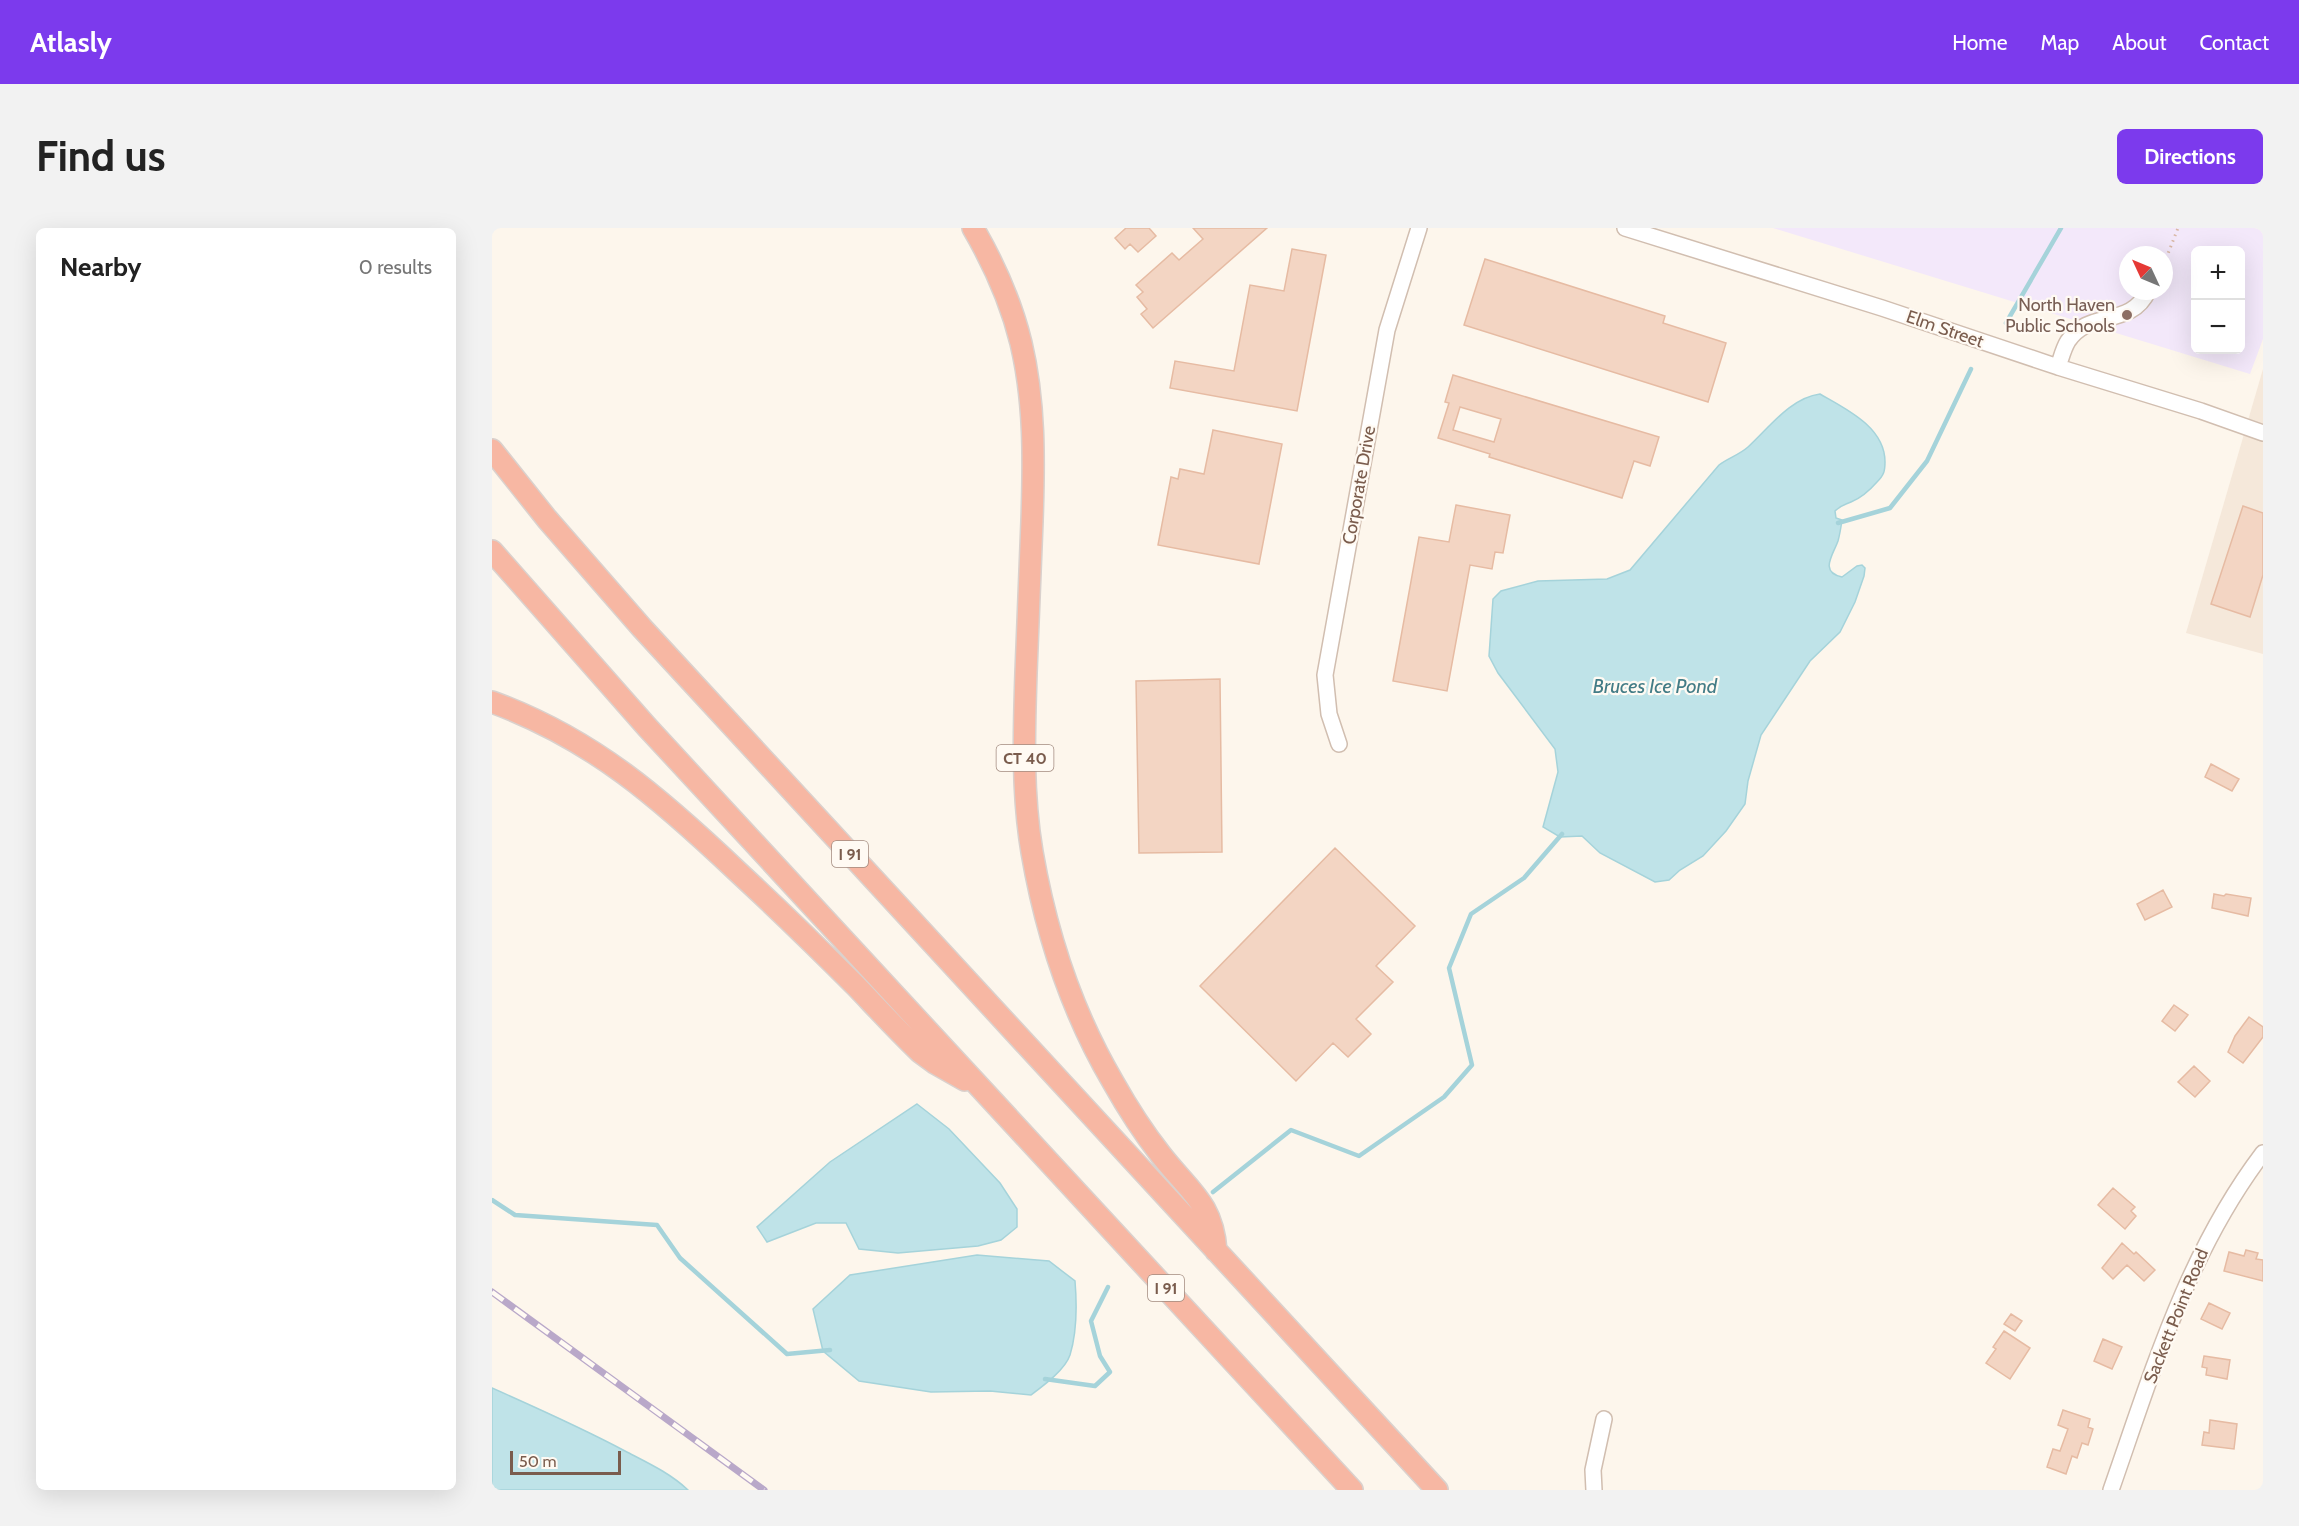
<!DOCTYPE html>
<meta charset="utf-8">
<style>
body{margin:0;font-family:Cabin,sans-serif;background:#f2f2f2;color:#222}
.controls{position:absolute;right:18px;top:18px;display:grid;overflow:hidden;border-radius:9px;box-shadow:0 6px 24px #0002}
.controls button{width:54px;height:54px;display:grid;place-items:center;padding:0;border:0;border-bottom:2px solid #e0e0e0;background:#fff;color:#222;font:30px sans-serif}
.compass{position:absolute;left:1627px;top:18px;width:54px;height:54px;border-radius:50%;background:#fff;box-shadow:0 6px 24px #0002;rotate:314deg}
.scale{position:absolute;left:18px;bottom:15px;width:111px;box-sizing:border-box;padding-left:6px;border:3px solid #7a5c4d;border-top:0;font-size:16px;line-height:21px;white-space:nowrap;color:#7a5c4d;-webkit-text-stroke:4px #fffaf3;paint-order:stroke}
.list{margin:0;padding:0;list-style:none}
h2{display:flex;justify-content:space-between;align-items:center;height:78px;margin:0;padding:0 24px;font-size:26px}
h2 small{font-size:20px;font-weight:400;color:#767676}
.map{position:relative;flex:none;width:1771px;height:1262px;overflow:hidden;border-radius:9px}
header{display:flex;align-items:center;gap:36px;box-sizing:border-box;height:84px;padding:0 30px;background:#7c3aed;color:#fff}
header strong{font-size:28px}
nav{display:flex;gap:33px;margin-inline-start:auto;font-size:21px}
.intro{display:flex;align-items:center;justify-content:space-between;box-sizing:border-box;height:144px;padding:0 36px}
h1{margin:0;font-size:42px}
.button{padding:15px 27px;border-radius:9px;background:#7c3aed;color:#fff;font-size:21px;font-weight:700}
main{display:flex;gap:36px;padding:0 36px}
aside{flex:1;background:#fff;border-radius:9px;box-shadow:0 6px 24px #0002}
.map>svg:first-child{display:block}
.residential{fill:#f5e8da}
.education{fill:#f3e8fa;fill-rule:evenodd}
.water{fill:#bfe3e8;stroke:#a5d3da;stroke-width:1.5}
.lines{fill:none;stroke-linecap:round;stroke-linejoin:round}
.stream{stroke:#a5d3da;stroke-width:4.5}
.building{fill:#f3d5c3;stroke:#e6bba3;stroke-width:1.5;fill-rule:evenodd}
.minor-casing{stroke:#d1beb0;stroke-width:18}
.highway-casing{stroke:#dad1cd;stroke-width:24}
.path{stroke:#d9b8a5;stroke-width:3;stroke-dasharray:1.5 4.5;stroke-linecap:butt}
.minor{stroke:#fff;stroke-width:15}
.highway{stroke:#f7b7a3;stroke-width:21}
.rail-casing{stroke:#b9a8c9;stroke-width:7}
.rail{stroke:#fffaf3;stroke-width:4.5;stroke-dasharray:14;stroke-linecap:butt}
.education-dot{fill:#8d6e63;stroke:#fffaf3;stroke-width:2}
.labels{text-anchor:middle;stroke-width:4.5;stroke-linejoin:round;paint-order:stroke}
.shield{fill:#fffaf3;stroke:#a28b7f;stroke-width:1.5}
.shield-label{font-size:16px;font-weight:bold;fill:#7a5c4d}
.education-label{font-size:18px;fill:#785e54;stroke:#fffaf3;text-anchor:end}
.street-label{font-size:18px;fill:#7a5c4d;stroke:#fffaf3}
.water-label{font-size:20px;font-style:italic;fill:#437c86;stroke:#fffaf3}
</style>
<header>
<strong>Atlasly</strong>
<nav><a>Home</a><a>Map</a><a>About</a><a>Contact</a></nav>
</header>
<div class="intro"><h1>Find us</h1><a class="button">Directions</a></div>
<main>
<aside>
<h2>Nearby<small>0 results</small></h2>
<ul class="list">
</ul>
</aside>
<div class="map">
<svg width="1771" height="1262" viewBox="0 0 1771 1262">
<rect width="100%" height="100%" fill="#fdf6ec"/>
<!-- residential -->
<path class="residential" d="M1771 141V426L1694 405Z"/>
<!-- education -->
<path class="education" d="M1281 0H1771V111L1758 146ZM1704 22H1748V122H1704ZM1636 27H1672V63H1636Z"/>
<!-- water -->
<path class="water" d="M1328 166C1354 181 1393 199 1393 234 1393 243 1392 247 1385 254 1378 262 1369 270 1359 274 1352 277 1349 277 1343 283L1344 290 1350 292C1349 299 1348 306 1346 313 1341 327 1327 344 1350 349L1365 338 1370 337 1373 340 1372 348 1363 374 1348 404 1318 433 1269 507 1256 553 1253 576 1234 603 1211 628 1188 642 1177 652 1163 654 1108 625 1090 608 1068 609 1051 599 1066 544 1063 521 1006 445 997 428 1001 371 1009 363 1046 353 1115 351 1138 342 1227 237C1236 230 1247 227 1256 219 1277 200 1298 170 1328 166Z
M425 876 457 901 508 955 525 981V999L509 1012 486 1018 406 1025 367 1021 354 995H324L275 1014 265 999 338 934Z
M485 1027 557 1033 583 1053C585 1077 585 1104 578 1127 573 1142 551 1158 539 1167L498 1163 439 1164 367 1153 331 1123 321 1081 358 1047Z
M0 1160C45 1180 90 1200 133 1223 156 1235 178 1245 196 1262H0Z"/>
<g class="lines">
<!-- stream -->
<path class="stream" d="M1514 95 1569 0
M1346 295 1398 280 1435 233 1479 141
M721 964 799 902 867 928 952 869 980 837 957 740 979 686 1032 650 1070 606
M0 972 23 987 165 997 188 1030 295 1126 338 1122
M553 1151 603 1158 618 1144 608 1128 599 1093 616 1059"/>
</g>
<!-- building -->
<path class="building" d="M634 0H657L664 8 646 24 638 16 633 21 623 10Z
M701 0H775L661 100 649 86 655 81 645 69 651 64 644 57 680 25 687 32 711 11Z
M800 21 834 27 805 183 678 160 683 133 742 143 758 57 792 63Z
M993 31 1173 88 1171 95 1234 115 1216 174 972 97Z
M961 147 1167 209 1158 238 1142 233 1130 270 997 229 998 226 946 210 957 175 953 174ZM968 179 1009 191 1002 214 961 202Z
M721 202 790 216 767 336 666 317 679 249 686 251 688 241 712 246Z
M964 277 1018 287 1011 325 1003 324 1000 341 978 337 955 463 901 453 927 309 957 314Z
M1751 278 1771 285V347L1758 389 1719 376Z
M728 451 730 624 647 625 644 453Z
M1719 536 1747 551 1740 563 1713 549Z
M843 620 923 698 884 738 901 754 864 791 879 806 856 829 841 815 804 853 708 758Z
M1671 662 1680 679 1653 692 1645 676Z
M1722 666 1732 668 1734 666 1759 670 1756 688 1720 680Z
M1682 777 1696 787 1683 803 1670 793Z
M1757 789 1771 799V809L1751 835 1736 824 1743 808Z
M1702 838 1718 853 1703 869 1686 854Z
M1621 960 1643 979 1639 983 1644 988 1633 1001 1606 977Z
M1630 1015 1642 1026 1644 1024 1663 1042 1652 1053 1635 1037 1621 1051 1610 1040Z
M1754 1022 1766 1025 1764 1031 1771 1032V1053L1732 1043 1737 1024 1752 1028Z
M1717 1075 1738 1085 1730 1101 1709 1091Z
M1519 1086 1530 1093 1523 1103 1512 1096Z
M1512 1103 1538 1120 1518 1151 1494 1135 1504 1121 1501 1119Z
M1611 1111 1630 1119 1620 1141 1602 1133Z
M1712 1128 1738 1132 1735 1151 1714 1147 1715 1140 1710 1139Z
M1571 1182 1598 1191 1596 1199 1601 1201 1596 1217 1590 1215 1585 1230 1580 1228 1574 1246 1555 1239 1561 1221 1568 1223 1576 1201 1566 1197Z
M1718 1192 1745 1196 1742 1221 1710 1217 1712 1204 1717 1205Z"/>
<g class="lines">
<defs>
<path id="minor" d="M1133 0 1390 80 1566 139 1709 183 1771 205
M1566 139C1569 131 1571 121 1576 113 1597 81 1639 100 1656 63
M847 516 837 486 833 447 895 102 927 0
M1102 1262 1101 1242 1112 1191
M1619 1262C1660 1145 1695 1025 1771 925"/>
<path id="highway" d="M481 0C502 36 519 74 529 115 543 174 542 233 540 293 538 344 536 395 534 445 532 505 530 565 540 624 554 705 580 784 621 854 635 879 651 904 669 927 696 962 721 975 724 1023
M0 222 55 291 150 400 945 1262
M0 323 155 499 860 1262
M0 474C101 511 169 571 246 644 286 681 325 719 364 758 385 780 406 803 428 824L443 835 473 852"/>
</defs>
<!-- minor casing -->
<use href="#minor" class="minor-casing"/>
<!-- highway casing -->
<use href="#highway" class="highway-casing"/>
<!-- path -->
<path class="path" d="M1672 36 1686 0"/>
<!-- minor -->
<use href="#minor" class="minor"/>
<!-- highway -->
<use href="#highway" class="highway"/>
<defs>
<path id="rail" d="M0 1064 272 1262"/>
</defs>
<!-- rail casing -->
<use href="#rail" class="rail-casing"/>
<!-- rail -->
<use href="#rail" class="rail"/>
</g>
<!-- markers -->
<circle class="education-dot" cx="1635" cy="87" r="6"/>
<g class="labels">
<!-- shield labels -->
<g class="shield">
<rect x="504.5" y="517" width="57" height="26" rx="4.5"/>
<rect x="340" y="613" width="36" height="26" rx="4.5"/>
<rect x="656" y="1047" width="36" height="26" rx="4.5"/>
</g>
<g class="shield-label">
<text x="533" y="536">CT 40</text>
<text x="358" y="632">I 91</text>
<text x="674" y="1066">I 91</text>
</g>
<!-- education labels -->
<g class="education-label">
<text x="1623" y="83">North Haven<tspan x="1623" dy="21">Public Schools</tspan></text>
</g>
<!-- street labels -->
<g class="street-label">
<text transform="translate(1453 101) rotate(19)" y="6">Elm Street</text>
<text transform="translate(867 257) rotate(-80)" y="6">Corporate Drive</text>
<text transform="translate(1684 1088) rotate(-68)" y="6">Sackett Point Road</text>
</g>
<!-- water labels -->
<g class="water-label">
<text x="1163" y="465">Bruces Ice Pond</text>
</g>
</g>
</svg>
<div class="controls">
<button>+</button>
<button>−</button>
</div>
<svg class="compass" viewBox="-18 -18 36 36"><path d="M0-13l5 13h-10z" fill="#e53935"/><path d="M0 13l5-13h-10z" fill="#767676"/></svg>
<div class="scale">50 m</div>
</div>
</main>
